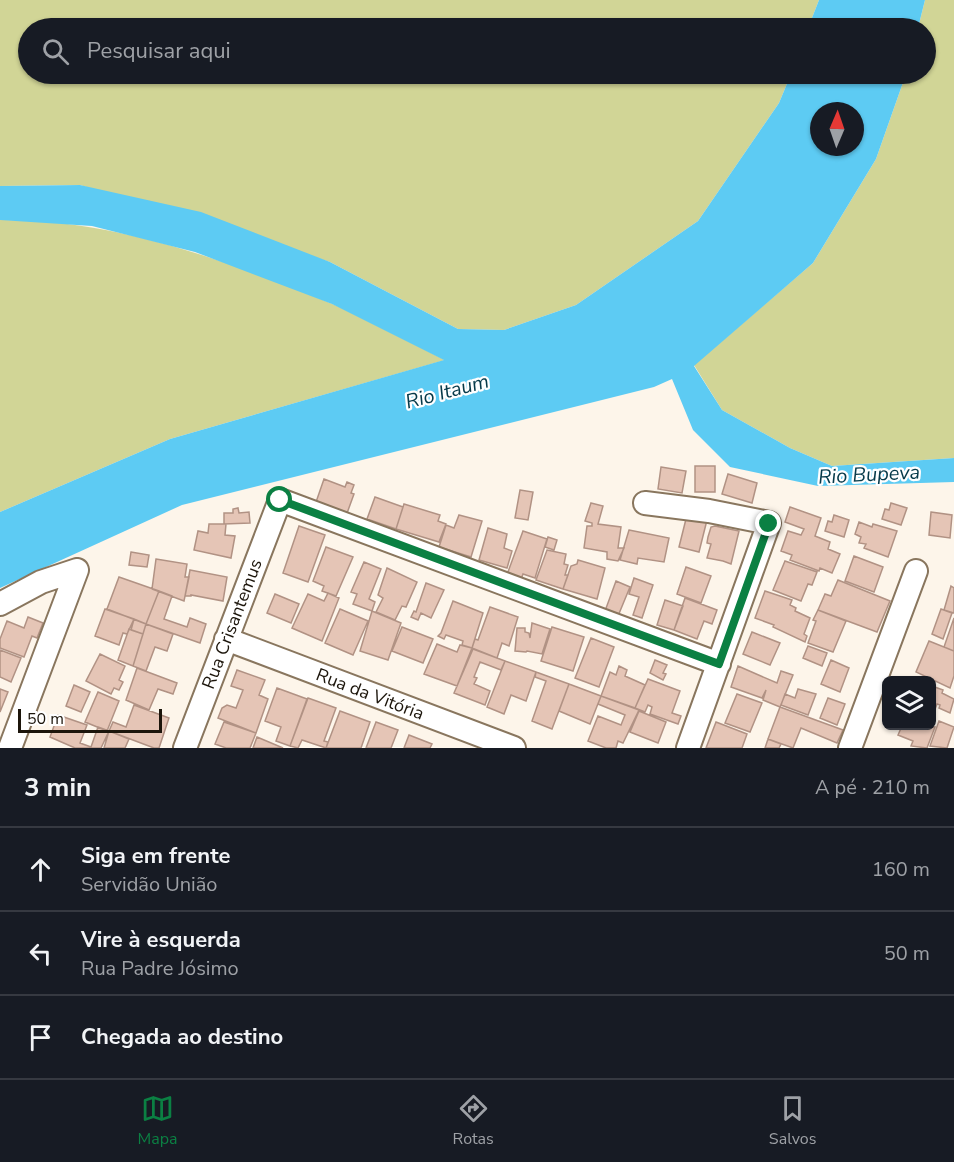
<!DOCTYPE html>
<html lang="pt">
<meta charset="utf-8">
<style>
body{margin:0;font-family:"Nunito Sans",sans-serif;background:#242831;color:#f1f3f6}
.controls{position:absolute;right:18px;bottom:18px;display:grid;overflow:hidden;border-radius:9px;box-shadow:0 2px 4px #0004}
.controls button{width:54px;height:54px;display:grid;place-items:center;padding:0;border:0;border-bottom:2px solid #363941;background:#171b24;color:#f1f3f6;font:30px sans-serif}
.compass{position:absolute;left:810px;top:102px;width:54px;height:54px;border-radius:50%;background:#171b24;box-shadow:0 2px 4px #0004;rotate:2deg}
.scale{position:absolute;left:18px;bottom:15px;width:144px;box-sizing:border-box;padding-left:6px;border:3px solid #1c150b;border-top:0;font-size:16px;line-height:21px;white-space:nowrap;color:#1c150b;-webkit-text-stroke:4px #fff;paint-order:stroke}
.stop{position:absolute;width:18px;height:18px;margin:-14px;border:4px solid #0b8043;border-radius:50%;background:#fff}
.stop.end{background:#0b8043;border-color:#fff;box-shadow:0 2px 6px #0008}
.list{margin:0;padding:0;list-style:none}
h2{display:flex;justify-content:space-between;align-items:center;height:78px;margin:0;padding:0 24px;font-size:26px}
h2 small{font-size:20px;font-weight:400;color:#9ea1a6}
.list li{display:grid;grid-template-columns:39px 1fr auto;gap:18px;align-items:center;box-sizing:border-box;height:84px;padding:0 24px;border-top:2px solid #363941}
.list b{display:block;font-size:22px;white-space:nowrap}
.list p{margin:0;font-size:20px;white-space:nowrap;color:#9ea1a6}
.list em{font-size:20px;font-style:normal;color:#9ea1a6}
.icon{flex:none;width:33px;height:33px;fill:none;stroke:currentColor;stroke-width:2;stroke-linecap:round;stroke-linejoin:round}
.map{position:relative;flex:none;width:954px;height:748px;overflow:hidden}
.search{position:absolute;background:#171b24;box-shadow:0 2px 4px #0004;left:18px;right:18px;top:18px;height:66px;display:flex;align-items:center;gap:15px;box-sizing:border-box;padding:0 21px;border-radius:33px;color:#9ea1a6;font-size:22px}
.sheet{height:330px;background:#171b24}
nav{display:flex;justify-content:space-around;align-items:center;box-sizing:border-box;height:84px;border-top:2px solid #363941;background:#171b24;font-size:16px;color:#9ea1a6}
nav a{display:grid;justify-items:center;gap:3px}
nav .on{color:#0b8043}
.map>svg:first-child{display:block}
.green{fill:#d1d596}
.water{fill:#5dcbf3;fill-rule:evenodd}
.building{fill:#e5c5b6;stroke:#b19284;stroke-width:1.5}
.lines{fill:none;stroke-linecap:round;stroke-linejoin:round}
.minor-casing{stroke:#89765e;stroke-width:26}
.minor{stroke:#fff;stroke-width:22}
.route{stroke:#0b8043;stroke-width:8}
.labels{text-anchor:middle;stroke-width:4.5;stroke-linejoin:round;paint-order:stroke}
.street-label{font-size:18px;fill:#1c150b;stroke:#fff}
.water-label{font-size:20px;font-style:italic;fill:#063a4a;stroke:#fff}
</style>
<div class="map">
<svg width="954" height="748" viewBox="0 0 954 748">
<rect width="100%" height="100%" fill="#fdf5ea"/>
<!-- green -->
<path class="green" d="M0 0H819L808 28H28V74H791L779 103 698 221 576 305 504 330 458 329 330 262 80 185 0 186Z
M925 0H954V458L832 466 790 448 722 410 694 365 813 263 876 159 906 74H926V28H918Z
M0 220C114 219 226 260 330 303 370 319 407 341 445 360L170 439 0 512Z"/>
<!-- water -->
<path class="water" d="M819 0H925L918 28H808Z
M791 74H906L876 159 813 263 694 366 722 410 790 448 832 466 954 458V482L818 486 730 467 693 430 672 379 654 387 182 505 0 588V512L170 439 444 360 332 304 195 252 92 226 0 220V186L80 185 201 212 330 262 458 329 504 330 576 305 698 221 779 103ZM819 111H855V147H819Z"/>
<!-- building -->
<path class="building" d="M695 466H715V492H695Z
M661 467 686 471 682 493 658 489Z
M728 474 757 483 752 503 722 494Z
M324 479 345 487 347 482 354 485 351 493 354 494 346 516 315 505Z
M520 490 533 492 528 520 515 518Z
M375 497 403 507 396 529 367 519Z
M591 503 603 506 598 524 621 527 618 548H624L618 561 607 559V552L584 548 587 526H592V523L585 521Z
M891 503 907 508 901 525 882 519 885 509 889 510Z
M404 504 440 515 438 521 446 524 439 542 396 529Z
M790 507 821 518 815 536 830 542 828 549 840 554 832 573 820 568 819 571 790 560 792 555 781 551 788 531 801 535 804 529 785 522Z
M238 508 239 513 249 512 250 523 224 524V513H233V509Z
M931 512 952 515 950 538 929 535Z
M459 515 482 521 471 557 439 547 446 525 454 528Z
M687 515 707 520 699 552 679 547Z
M834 515 849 520 844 537 825 531 828 521 832 522Z
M859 522 872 527 873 524 897 531 888 557 864 548 866 544 859 543 861 537 855 534Z
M209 524H226L225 535 235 536 231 558 194 550 198 531 208 533Z
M299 526 325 535 308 582 283 573Z
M715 526 739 531 731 564 723 561 707 558 711 544 707 543 708 537 711 527Z
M488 528 507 534 504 548 512 551 507 568 479 560Z
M629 530 669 538 664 562 638 558 637 564 620 560Z
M523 531 547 539 535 578 523 574 519 585 505 580Z
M548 537 557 540 554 550 545 547Z
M326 547 353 557 336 596 322 591 324 586 313 581Z
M547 550 566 554 564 564 568 565 565 575H568L563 589 536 580Z
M131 552 149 555 147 567 129 565Z
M854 556 883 567 874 592 845 581Z
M156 559 187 564 185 577H189L184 601 152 589Z
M578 560 605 568 597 599 563 589 571 566 577 564Z
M785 561 817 572 812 585 808 584 801 601 773 590Z
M364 562 381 569 369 599 375 602 372 611 353 604 357 594 351 592Z
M686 567 711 576 701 603 677 594Z
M387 568 417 582 406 607 402 606 395 620 376 612 383 598 378 595Z
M190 570 227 577 223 601 191 595V596H185Z
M119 577 159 591 146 624 107 609Z
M634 578 653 585 642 618 633 615 639 597 629 594Z
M838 580 890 601 877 632 818 610 825 594 831 596Z
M616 581 630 587 618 616 605 611Z
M426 583 444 590 431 618 421 613 418 620 411 617 414 611 416 612Z
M951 586 954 588V613L944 610Z
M159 591 172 596 164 619 187 627 190 618 206 624 200 643 146 624Z
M765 591 792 600 790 605 796 608 795 611 810 618 804 634 807 636 805 642 773 627 774 625 755 618Z
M328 593 339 598 322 641 292 628 308 594 324 601Z
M275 594 299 604 291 623 267 613Z
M685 598 717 610 712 624 704 621 697 639 674 630Z
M665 600 683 606 674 630 657 625Z
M453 601 483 613 472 648 462 645 463 641 446 635 444 639 438 636 441 633Z
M490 607 518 617 509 646 502 643 497 658 472 648 475 639 478 640Z
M105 609 134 619 127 634 123 633 119 645 95 636Z
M340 609 368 621 353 655 325 643Z
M941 609 952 613 943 639 932 634Z
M818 610 846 621 833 652 808 643 816 621 813 620Z
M372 611 401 623 388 660 360 651Z
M28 617 43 623 37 638 32 636 24 657 0 648V639L7 621 24 628Z
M954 618V651L944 647Z
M134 619 146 624 143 634 131 630Z
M532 623 550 629 542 654 527 651 526 652 515 651 517 628H525V632L529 633 530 638Z
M146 624 173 634 167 651 155 647 146 671 133 666Z
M402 627 433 639 423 663 392 651Z
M552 627 584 637 573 671 541 661Z
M129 629 143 634 133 666 118 660Z
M752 632 780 643 770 665 743 654Z
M591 638 614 647 599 687 575 678Z
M929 641 954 651V676L950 688 916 672Z
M437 644 457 652 460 645 472 648 457 686 424 674Z
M808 646 827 653 822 666 803 658Z
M473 649 505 661 501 670 480 662 474 677 477 678 474 684 490 691 485 705 454 693Z
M0 650 21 658 11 682 0 677Z
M100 654 125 666 119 680 123 682 119 690 114 688 111 694 86 681Z
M655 660 667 665 663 673 666 674 663 680 650 673Z
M831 660 849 668 840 692 821 684Z
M505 661 536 672 526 701 511 695 504 714 487 707Z
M619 666 627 670 625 676 645 685 635 708 601 696 610 672 616 675Z
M738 666 777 683 781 671 793 675 780 707 763 700 766 690 762 698 731 687Z
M137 668 177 683 173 694 158 689 149 710 126 700Z
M237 670 265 680 259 695 268 699 256 733 218 718 222 708 227 705 236 708 243 690 231 686Z
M536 672 569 684 552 729 532 721 546 681 535 677Z
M648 679 680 691 672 713 681 716 678 724 650 714 652 707 648 705 645 712 635 708Z
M569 684 601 696 590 724 559 711Z
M74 685 90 692 81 712 66 706Z
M932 686 943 690 942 693 954 699 950 713 939 708 940 705 937 704 932 717Z
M277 688 307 699 290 746 276 741 281 727 265 721Z
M0 689 8 692 0 712Z
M798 689 816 694 808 715 781 705 785 694 795 698Z
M98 692 119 701 107 731 85 722Z
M737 694 762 703 750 732 725 723Z
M601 696 639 710 623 743 618 741 616 748H606L588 741 598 716 621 725 625 715 598 704Z
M308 698 336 708 324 741 328 742 326 748 302 740 298 748 290 746Z
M828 698 845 704 837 725 820 718Z
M134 705 169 718 159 748H154L109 731 113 722 126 727Z
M780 707 843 730 837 743 801 728 793 748 768 739Z
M340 711 370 722 361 748H326Z
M639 711 666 722 658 743 630 732Z
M58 715 87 725 80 743 91 747 98 727 109 731 101 748H75L50 737Z
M939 721 954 727 947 748 930 746Z
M224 722 256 733 250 748H226L215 744Z
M376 722 398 730 391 748H366Z
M716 722 747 734 742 748H706Z
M902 726 912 728 913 726 935 727 927 748 911 746 913 741 898 735Z
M109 731 129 739 125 748H104Z
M409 735 432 744 430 748H404Z
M257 737 283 748H253Z
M768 739 781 744 779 748H765Z"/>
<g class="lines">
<defs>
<path id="minor" d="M645 503 709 511 769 523 688 748
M0 604 41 582 77 570
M226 639 514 748
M10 748 77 570
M185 748 280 500 719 664
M850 748 916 571"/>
</defs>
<!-- minor casing -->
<use href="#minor" class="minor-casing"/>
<!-- minor -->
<use href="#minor" class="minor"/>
</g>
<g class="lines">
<!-- route -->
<path class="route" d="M280 500 719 664 769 524"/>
</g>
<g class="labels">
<!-- street labels -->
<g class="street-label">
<text transform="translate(232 624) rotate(-69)" y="6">Rua Crisantemus</text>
<text transform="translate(370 694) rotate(21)" y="6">Rua da Vitória</text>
</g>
<!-- water labels -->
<g class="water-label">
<text transform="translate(447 391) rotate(-15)" y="7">Rio Itaum</text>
<text transform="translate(869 474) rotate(-3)" y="7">Rio Bupeva</text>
</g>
</g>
</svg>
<div class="controls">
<button><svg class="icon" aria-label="layers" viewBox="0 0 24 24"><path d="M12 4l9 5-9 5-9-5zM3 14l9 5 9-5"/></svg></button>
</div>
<svg class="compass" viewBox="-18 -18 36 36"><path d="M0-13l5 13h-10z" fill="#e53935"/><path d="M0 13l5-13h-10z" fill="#9ea1a6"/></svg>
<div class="scale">50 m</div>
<div class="stop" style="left:280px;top:500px"></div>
<div class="stop end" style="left:769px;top:524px"></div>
<div class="search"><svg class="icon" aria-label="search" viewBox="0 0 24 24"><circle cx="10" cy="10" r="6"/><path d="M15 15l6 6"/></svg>Pesquisar aqui</div>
</div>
<section class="sheet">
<h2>3 min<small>A pé · 210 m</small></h2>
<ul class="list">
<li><svg class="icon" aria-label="ahead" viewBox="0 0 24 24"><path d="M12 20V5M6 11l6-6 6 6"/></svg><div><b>Siga em frente</b><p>Servidão União</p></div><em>160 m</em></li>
<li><svg class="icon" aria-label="left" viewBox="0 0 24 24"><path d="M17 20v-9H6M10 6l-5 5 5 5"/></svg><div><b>Vire à esquerda</b><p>Rua Padre Jósimo</p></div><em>50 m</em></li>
<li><svg class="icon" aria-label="arrive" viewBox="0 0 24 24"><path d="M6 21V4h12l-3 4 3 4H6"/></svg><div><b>Chegada ao destino</b></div></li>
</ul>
</section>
<nav>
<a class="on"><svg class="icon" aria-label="map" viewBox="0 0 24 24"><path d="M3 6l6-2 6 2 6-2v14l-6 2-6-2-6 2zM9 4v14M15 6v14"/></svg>Mapa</a>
<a><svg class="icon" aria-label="directions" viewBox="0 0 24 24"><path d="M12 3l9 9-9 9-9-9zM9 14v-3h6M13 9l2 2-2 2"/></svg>Rotas</a>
<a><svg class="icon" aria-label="saved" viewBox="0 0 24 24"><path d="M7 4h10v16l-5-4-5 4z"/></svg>Salvos</a>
</nav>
